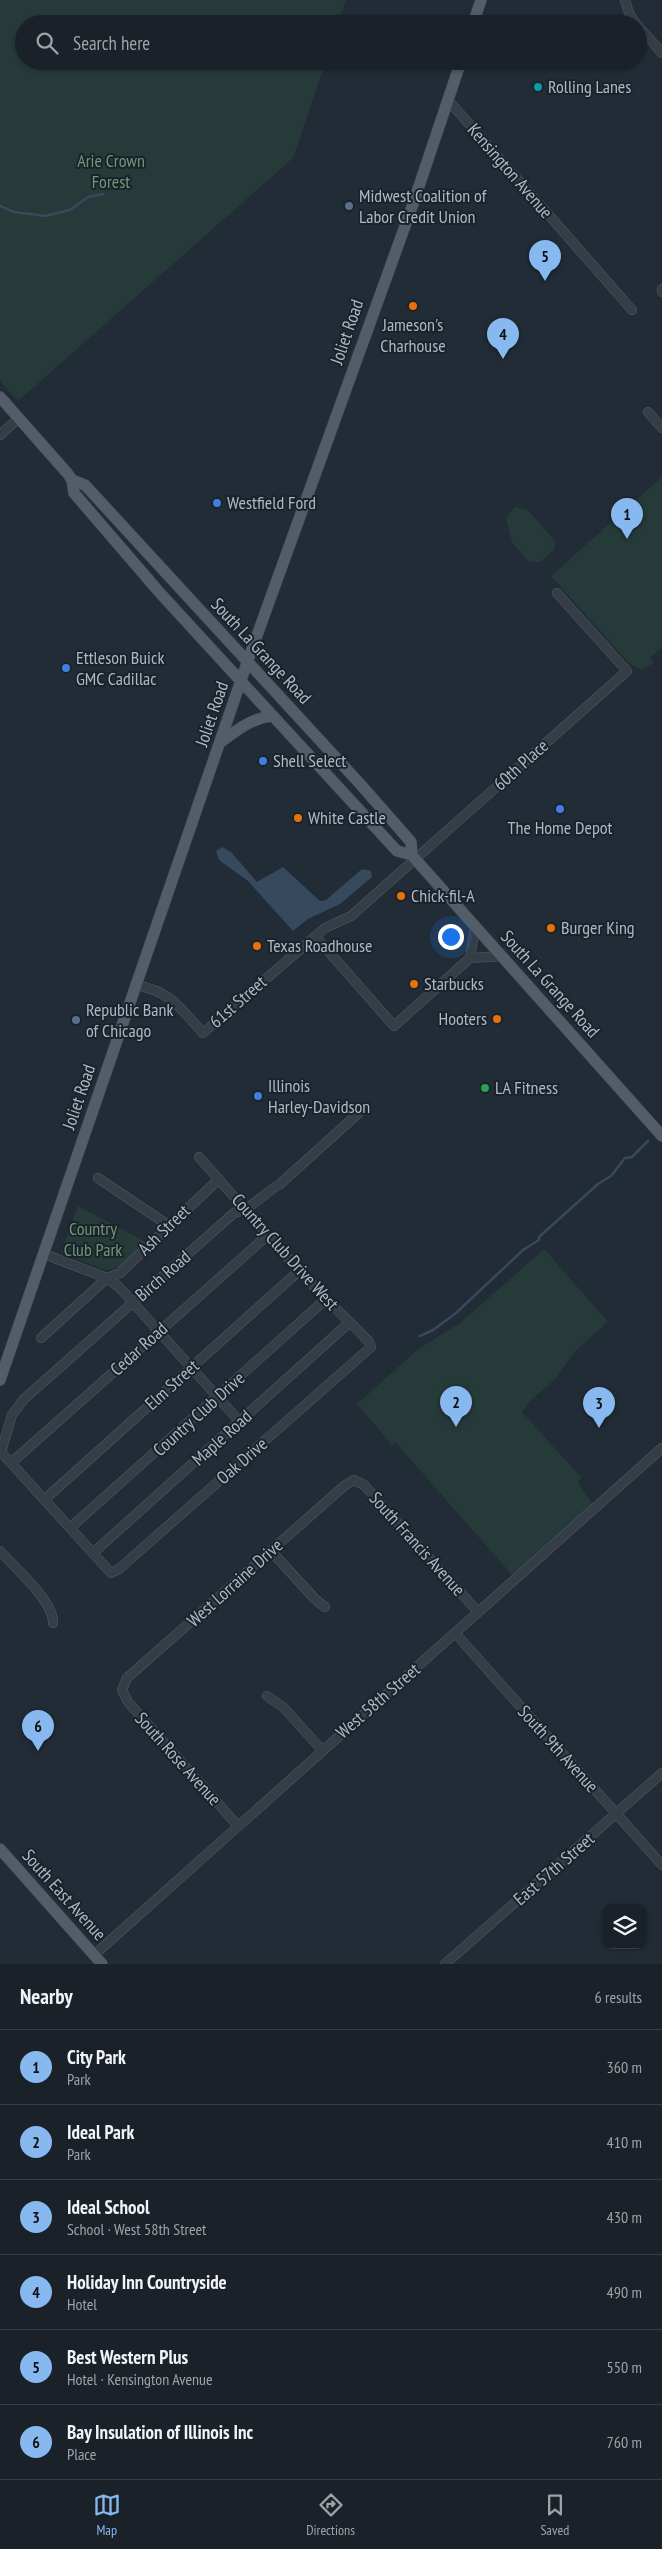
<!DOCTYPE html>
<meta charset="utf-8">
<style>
body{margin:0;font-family:"PT Sans Narrow",sans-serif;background:#272e34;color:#f1f3f6}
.controls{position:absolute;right:15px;bottom:15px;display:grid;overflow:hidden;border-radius:10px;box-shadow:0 1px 4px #0004}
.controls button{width:45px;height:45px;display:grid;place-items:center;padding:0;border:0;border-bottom:1px solid #383e45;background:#1a2128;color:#f1f3f6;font:25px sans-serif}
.you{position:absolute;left:450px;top:936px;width:18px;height:18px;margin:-12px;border:4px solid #fff;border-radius:50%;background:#1a73e8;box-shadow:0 0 0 8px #1a73e833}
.badge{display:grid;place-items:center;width:32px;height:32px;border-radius:50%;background:#87b8f0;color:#111;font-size:16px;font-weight:700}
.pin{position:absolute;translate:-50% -41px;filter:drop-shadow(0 1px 2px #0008)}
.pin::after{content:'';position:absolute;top:26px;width:18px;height:15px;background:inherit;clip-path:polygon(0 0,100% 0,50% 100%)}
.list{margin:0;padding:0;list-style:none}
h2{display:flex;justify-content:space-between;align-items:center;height:65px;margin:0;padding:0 20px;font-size:21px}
h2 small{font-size:16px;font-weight:400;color:#9fa3a8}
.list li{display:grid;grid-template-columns:32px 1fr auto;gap:15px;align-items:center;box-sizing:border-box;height:75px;padding:0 20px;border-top:1px solid #383e45}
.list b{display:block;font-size:19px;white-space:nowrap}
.list p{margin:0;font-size:16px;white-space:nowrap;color:#9fa3a8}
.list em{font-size:16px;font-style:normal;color:#9fa3a8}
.icon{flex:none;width:28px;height:28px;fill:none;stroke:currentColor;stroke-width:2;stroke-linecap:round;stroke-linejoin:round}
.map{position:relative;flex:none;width:662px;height:1964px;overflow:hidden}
.search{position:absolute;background:#1a2128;box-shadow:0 1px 4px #0004;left:15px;right:15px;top:15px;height:55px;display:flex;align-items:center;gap:12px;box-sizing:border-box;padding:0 18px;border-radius:28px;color:#9fa3a8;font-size:19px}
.sheet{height:515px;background:#1a2128}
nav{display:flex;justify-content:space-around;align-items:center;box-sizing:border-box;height:70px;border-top:1px solid #383e45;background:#1a2128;font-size:14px;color:#9fa3a8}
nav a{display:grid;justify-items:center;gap:2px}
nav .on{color:#87b8f0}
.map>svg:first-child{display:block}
.green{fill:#263a39}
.water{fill:#36495d}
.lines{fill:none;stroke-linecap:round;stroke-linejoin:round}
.stream{stroke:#36495d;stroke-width:2.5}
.minor-casing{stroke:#525b64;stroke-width:10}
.major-casing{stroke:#3e4750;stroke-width:12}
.minor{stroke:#353e47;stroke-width:9}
.major{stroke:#535d67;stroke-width:11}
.culture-dot{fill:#0f9aa8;stroke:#1a232b;stroke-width:2}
.service-dot{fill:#5c6f8a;stroke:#1a232b;stroke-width:2}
.food-dot{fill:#e8710a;stroke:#1a232b;stroke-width:2}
.shop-dot{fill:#3f7fe0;stroke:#1a232b;stroke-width:2}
.leisure-dot{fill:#2e9e5b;stroke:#1a232b;stroke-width:2}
.labels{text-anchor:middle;stroke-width:4;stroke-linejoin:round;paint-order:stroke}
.poi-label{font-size:18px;fill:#afb8c3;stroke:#1a232b;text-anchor:start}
.park-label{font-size:18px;fill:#709776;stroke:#1a232b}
.street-label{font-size:18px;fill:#afb8c3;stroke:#1a232b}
</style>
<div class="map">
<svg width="662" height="1964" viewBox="0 0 662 1964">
<rect width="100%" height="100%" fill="#222c36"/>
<!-- green -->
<path class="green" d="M0 0H346L338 24H24V61H326L293 158 18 401 0 381Z
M662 477V647L650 658 654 663 641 670 629 663 551 576Z
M515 507 528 510 555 541 554 550 540 562H529L512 542 506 518Z
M78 1206 148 1243 125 1266 105 1270 61 1253Z
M544 1249 608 1322 575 1351 556 1378 528 1403 522 1412 581 1477 578 1483 593 1505 513 1576 396 1443 392 1445 357 1404 417 1350 460 1323Z"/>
<!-- water -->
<path class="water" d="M222 847 231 852 257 882 283 867 320 901 326 900 362 869 371 871 372 877 340 904 308 919 293 931 248 881 219 860 216 851Z"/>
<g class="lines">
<!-- stream -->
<path class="stream" d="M0 206 14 212 45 216 70 210 88 197 103 194
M420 1336 433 1330 456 1313 523 1250 539 1240V1237L598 1184 611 1176 625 1158 632 1157 648 1141"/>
<defs>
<path id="minor" d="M625 0 629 13 636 24
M638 26 662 53
M448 100 632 310
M662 289V292
M648 412 662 428
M0 435 19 418
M315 936 394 1026 470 958 475 927
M470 958 502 956
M136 985C172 992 179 1007 203 1033L325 928 351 916 627 671 557 593
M199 1157C241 1204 282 1253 326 1299 340 1313 355 1327 369 1342L371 1347 119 1569 111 1573 1 1452 12 1415 24 1399 234 1213C252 1209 264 1193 280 1184L361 1111
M98 1178 168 1225
M44 1254 107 1278 119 1287 240 1422
M41 1338 107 1278 120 1273 219 1179
M11 1463 268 1235
M44 1500 300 1270
M70 1528 326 1299
M0 1551C15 1568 54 1601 53 1623
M271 1551 315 1599 325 1607
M93 1553 350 1322
M455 1633 662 1865
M267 1696 283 1707 322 1750
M238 1826 128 1702 122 1690 127 1678 344 1486 354 1480 364 1485 478 1612
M94 1955 662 1448
M445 1964 662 1773"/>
<path id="major" d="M473 24 481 0
M0 397 68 474 72 480 74 493 160 593 397 851 412 855 416 860 662 1136
M72 480 85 485 361 785 411 842 412 855
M221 742C237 730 252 718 272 716
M0 1380 247 663 413 204 461 61
M0 1849 102 1964"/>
</defs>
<!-- minor casing -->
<use href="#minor" class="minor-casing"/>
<!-- major casing -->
<use href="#major" class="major-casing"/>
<!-- minor -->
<use href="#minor" class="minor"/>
<!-- major -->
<use href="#major" class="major"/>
</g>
<!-- markers -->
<circle class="culture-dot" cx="538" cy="87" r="5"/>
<g class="service-dot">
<circle cx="349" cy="206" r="5"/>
<circle cx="76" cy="1020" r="5"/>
</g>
<g class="food-dot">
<circle cx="413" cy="306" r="5"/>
<circle cx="298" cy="818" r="5"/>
<circle cx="401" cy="896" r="5"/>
<circle cx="551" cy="928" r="5"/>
<circle cx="257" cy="946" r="5"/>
<circle cx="414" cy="984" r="5"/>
<circle cx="497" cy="1019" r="5"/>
</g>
<g class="shop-dot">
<circle cx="217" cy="503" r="5"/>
<circle cx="66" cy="668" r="5"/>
<circle cx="263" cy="761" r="5"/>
<circle cx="560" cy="809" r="5"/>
<circle cx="258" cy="1096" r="5"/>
</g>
<circle class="leisure-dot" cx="485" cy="1088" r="5"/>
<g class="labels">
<!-- poi labels -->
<g class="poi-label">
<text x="548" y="93">Rolling Lanes</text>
<text x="359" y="202">Midwest Coalition of<tspan x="359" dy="21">Labor Credit Union</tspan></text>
<text x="413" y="331" text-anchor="middle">Jameson's<tspan x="413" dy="21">Charhouse</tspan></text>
<text x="227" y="509">Westfield Ford</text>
<text x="76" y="664">Ettleson Buick<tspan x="76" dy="21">GMC Cadillac</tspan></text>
<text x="273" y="767">Shell Select</text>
<text x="308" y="824">White Castle</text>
<text x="560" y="834" text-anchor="middle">The Home Depot</text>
<text x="411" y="902">Chick-fil-A</text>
<text x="561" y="934">Burger King</text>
<text x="267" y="952">Texas Roadhouse</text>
<text x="424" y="990">Starbucks</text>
<text x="86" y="1016">Republic Bank<tspan x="86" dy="21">of Chicago</tspan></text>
<text x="487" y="1025" text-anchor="end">Hooters</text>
<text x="268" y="1092">Illinois<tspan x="268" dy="21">Harley-Davidson</tspan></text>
<text x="495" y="1094">LA Fitness</text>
</g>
<!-- park labels -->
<g class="park-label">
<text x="111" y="167">Arie Crown<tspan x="111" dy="21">Forest</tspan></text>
<text x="93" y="1235">Country<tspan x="93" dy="21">Club Park</tspan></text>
</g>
<!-- street labels -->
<g class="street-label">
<text transform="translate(510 171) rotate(49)" y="6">Kensington Avenue</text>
<text transform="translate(347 332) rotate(-71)" y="6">Joliet Road</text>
<text transform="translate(261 651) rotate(47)" y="6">South La Grange Road</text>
<text transform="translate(212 714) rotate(-71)" y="6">Joliet Road</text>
<text transform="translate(521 765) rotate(-42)" y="6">60th Place</text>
<text transform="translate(550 984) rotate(48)" y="6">South La Grange Road</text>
<text transform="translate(238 1002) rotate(-41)" y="6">61st Street</text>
<text transform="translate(79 1097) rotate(-71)" y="6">Joliet Road</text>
<text transform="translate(164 1230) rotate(-44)" y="6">Ash Street</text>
<text transform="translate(285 1252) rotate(48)" y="6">Country Club Drive West</text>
<text transform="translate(163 1276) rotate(-41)" y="6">Birch Road</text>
<text transform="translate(139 1349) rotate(-42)" y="6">Cedar Road</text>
<text transform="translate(172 1385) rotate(-42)" y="6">Elm Street</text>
<text transform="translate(199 1414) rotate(-42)" y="6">Country Club Drive</text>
<text transform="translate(222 1438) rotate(-42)" y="6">Maple Road</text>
<text transform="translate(242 1461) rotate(-41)" y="6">Oak Drive</text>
<text transform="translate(417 1544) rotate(48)" y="6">South Francis Avenue</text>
<text transform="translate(235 1583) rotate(-42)" y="6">West Lorraine Drive</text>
<text transform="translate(378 1701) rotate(-41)" y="6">West 58th Street</text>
<text transform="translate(558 1749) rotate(48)" y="6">South 9th Avenue</text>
<text transform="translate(178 1759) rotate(48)" y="6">South Rose Avenue</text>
<text transform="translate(554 1869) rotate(-41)" y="6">East 57th Street</text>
<text transform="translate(64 1895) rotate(48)" y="6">South East Avenue</text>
</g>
</g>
</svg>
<div class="controls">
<button><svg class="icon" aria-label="layers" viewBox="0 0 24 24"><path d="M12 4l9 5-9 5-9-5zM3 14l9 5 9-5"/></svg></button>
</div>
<div class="you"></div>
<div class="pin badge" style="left:627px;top:539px">1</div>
<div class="pin badge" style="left:456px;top:1427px">2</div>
<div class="pin badge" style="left:599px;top:1428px">3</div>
<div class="pin badge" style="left:503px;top:359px">4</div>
<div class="pin badge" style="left:545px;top:281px">5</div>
<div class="pin badge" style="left:38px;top:1751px">6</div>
<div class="search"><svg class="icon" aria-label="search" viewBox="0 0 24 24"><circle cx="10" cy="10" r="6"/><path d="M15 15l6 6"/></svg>Search here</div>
</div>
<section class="sheet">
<h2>Nearby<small>6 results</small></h2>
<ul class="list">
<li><span class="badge">1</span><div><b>City Park</b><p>Park</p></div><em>360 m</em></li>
<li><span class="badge">2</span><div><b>Ideal Park</b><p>Park</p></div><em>410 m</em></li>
<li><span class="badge">3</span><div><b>Ideal School</b><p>School · West 58th Street</p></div><em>430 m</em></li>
<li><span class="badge">4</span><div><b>Holiday Inn Countryside</b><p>Hotel</p></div><em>490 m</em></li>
<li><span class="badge">5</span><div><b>Best Western Plus</b><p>Hotel · Kensington Avenue</p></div><em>550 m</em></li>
<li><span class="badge">6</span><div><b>Bay Insulation of Illinois Inc</b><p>Place</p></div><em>760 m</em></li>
</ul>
</section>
<nav>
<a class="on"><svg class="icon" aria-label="map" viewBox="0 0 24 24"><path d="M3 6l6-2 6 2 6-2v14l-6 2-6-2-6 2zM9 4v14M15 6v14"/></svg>Map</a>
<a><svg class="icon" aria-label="directions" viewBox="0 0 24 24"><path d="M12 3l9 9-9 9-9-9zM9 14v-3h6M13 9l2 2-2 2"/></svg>Directions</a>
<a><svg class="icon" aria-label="saved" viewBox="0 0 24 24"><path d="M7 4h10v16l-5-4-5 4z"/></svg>Saved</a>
</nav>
